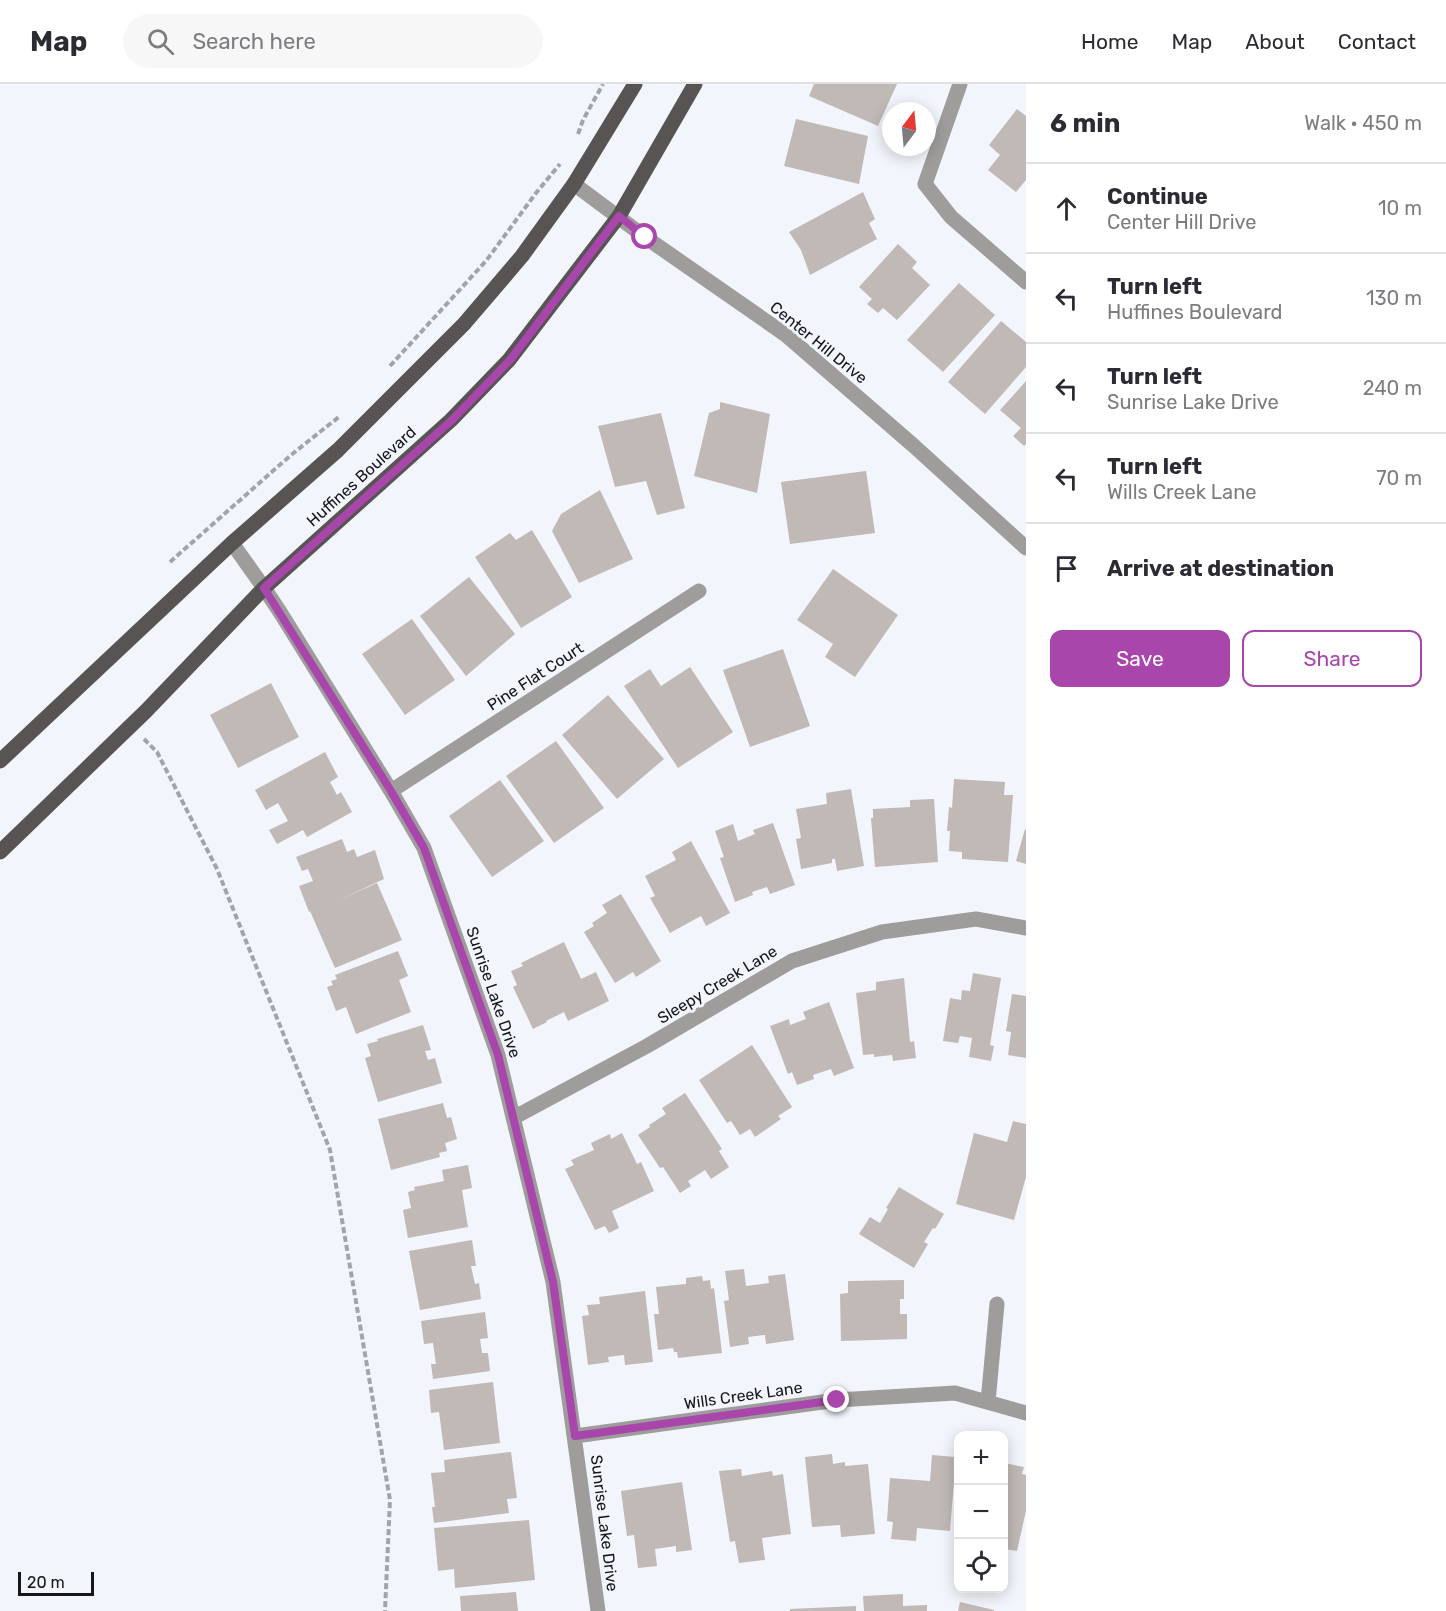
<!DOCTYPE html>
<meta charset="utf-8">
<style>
body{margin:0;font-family:Rubik,sans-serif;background:#f7f7f7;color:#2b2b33}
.controls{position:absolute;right:18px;bottom:18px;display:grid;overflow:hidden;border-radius:12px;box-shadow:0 3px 15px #0003}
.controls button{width:54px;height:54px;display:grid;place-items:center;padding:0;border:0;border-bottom:2px solid #e1e1e2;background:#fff;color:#2b2b33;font:30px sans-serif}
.compass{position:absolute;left:882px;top:18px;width:54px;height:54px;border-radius:50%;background:#fff;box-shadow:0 3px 15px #0003;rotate:16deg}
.scale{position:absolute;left:18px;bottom:15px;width:76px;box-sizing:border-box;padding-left:6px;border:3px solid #151618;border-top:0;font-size:16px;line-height:21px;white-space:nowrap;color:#151618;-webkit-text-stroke:4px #f2f5fb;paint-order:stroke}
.stop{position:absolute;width:18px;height:18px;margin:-14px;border:4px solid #a846ac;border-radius:50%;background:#fff}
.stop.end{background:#a846ac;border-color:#fff;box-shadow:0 2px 6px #0008}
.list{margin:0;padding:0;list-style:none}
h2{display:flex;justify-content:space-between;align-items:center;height:78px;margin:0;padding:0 24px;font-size:26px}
h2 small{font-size:20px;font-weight:400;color:#7c7c81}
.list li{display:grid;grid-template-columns:39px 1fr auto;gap:18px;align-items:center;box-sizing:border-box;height:90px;padding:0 24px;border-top:2px solid #e1e1e2}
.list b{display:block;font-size:22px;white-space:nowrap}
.list p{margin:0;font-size:20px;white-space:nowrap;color:#7c7c81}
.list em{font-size:20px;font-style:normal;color:#7c7c81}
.actions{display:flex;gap:12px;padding:18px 24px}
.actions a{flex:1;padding:14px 0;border:2px solid #a846ac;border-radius:12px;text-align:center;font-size:21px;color:#a846ac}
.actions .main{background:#a846ac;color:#fff}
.icon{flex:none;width:33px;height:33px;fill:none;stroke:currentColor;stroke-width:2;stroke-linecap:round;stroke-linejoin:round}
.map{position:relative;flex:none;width:1026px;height:1527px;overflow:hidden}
header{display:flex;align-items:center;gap:36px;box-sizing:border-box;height:84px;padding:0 30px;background:#fff;border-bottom:2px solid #e1e1e2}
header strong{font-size:28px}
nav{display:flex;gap:33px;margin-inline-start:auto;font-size:21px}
.search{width:420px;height:54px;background:#f7f7f7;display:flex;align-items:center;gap:15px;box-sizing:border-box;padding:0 21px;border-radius:33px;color:#7c7c81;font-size:22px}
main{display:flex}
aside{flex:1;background:#fff}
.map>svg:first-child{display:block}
.building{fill:#c0b9b6}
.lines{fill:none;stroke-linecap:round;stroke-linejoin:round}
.path{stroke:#a1a4a8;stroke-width:4;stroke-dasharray:6 3;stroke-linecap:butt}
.minor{stroke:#9f9c9c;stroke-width:15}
.major{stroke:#595454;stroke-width:15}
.route{stroke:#a846ac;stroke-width:8}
.labels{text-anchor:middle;stroke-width:6;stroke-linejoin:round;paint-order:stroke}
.street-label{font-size:16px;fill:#151618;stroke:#f2f5fb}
</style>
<header>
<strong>Map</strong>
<div class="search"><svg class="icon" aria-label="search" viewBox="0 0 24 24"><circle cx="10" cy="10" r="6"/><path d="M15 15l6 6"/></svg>Search here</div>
<nav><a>Home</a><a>Map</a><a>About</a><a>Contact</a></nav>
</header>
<main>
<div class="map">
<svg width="1026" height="1527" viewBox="0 0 1026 1527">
<rect width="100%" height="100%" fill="#f2f5fb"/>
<!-- building -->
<path class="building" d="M814 0H897L878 42 809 12Z
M1017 25 1026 32V96L1016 108 988 86 1000 71 989 61Z
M796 35 868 52 859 100 784 82Z
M863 108 875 135 869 139 877 155 810 191 801 166 789 148Z
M898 160 917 178 912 184 930 201 897 236 883 224 878 229 867 220 872 215 859 203Z
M959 199 995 231 943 288 907 256Z
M1001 237 1026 258V283L985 330 948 298Z
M1026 297V360L1024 362 1013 352 1021 344 1000 326Z
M720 318 770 330 757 409 694 392 709 329 720 325Z
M661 329 685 424 657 431 646 397 615 403 598 342Z
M866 387 875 449 790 460 781 398Z
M600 406 633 475 579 499 552 447 561 430Z
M532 446 572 513 521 544 475 473 510 449 516 456Z
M833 485 898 531 855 593 825 573 833 560 797 536Z
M469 493 515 550 466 592 420 532Z
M412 535 455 596 405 631 362 570Z
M783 565 810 642 750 663 723 586Z
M690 583 733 648 678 684 624 602 650 585 661 602Z
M271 599 299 653 238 684 210 631Z
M608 611 664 675 617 715 562 651Z
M556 657 604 724 554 759 506 692Z
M325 668 338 693 330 698 337 711 341 708 352 728 307 753 303 746 277 760 269 746 288 737 278 719 266 726 255 706Z
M954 695 1005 698 1004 711H1013L1008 778 962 775V768L949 767 950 747H947L949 723 952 724Z
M500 696 544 757 492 793 449 732Z
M851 705 864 782 837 787 835 775H832V779L801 785 796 755 801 754 796 725 827 720 826 709Z
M934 715 938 778 875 783 871 734H873V725L910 723V716Z
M773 739 795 801 770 810 767 803 752 808 753 811 735 818 720 774 724 773 715 747 733 740 738 757 755 750 753 746Z
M1025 745 1026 746V780L1016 777Z
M342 755 347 768 354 765 357 773 375 766 384 795 337 817 377 799 402 856 335 884 310 827 309 828 299 802 313 797 308 785 302 787 296 773Z
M691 757 730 829 706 842 701 832 670 849 650 814 655 812 645 792 676 776 672 768Z
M621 810 661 877 636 893 633 888 615 899 584 848 594 842 592 839 607 829 602 821Z
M564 858 581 895 596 888 609 917 568 937 564 928 546 937 547 938 533 945 513 903 517 901 511 887 523 882 521 879Z
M398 867 408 892 399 896 411 928 356 950 346 923 336 927 327 903 333 901 331 897 337 895 335 891Z
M973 889 1001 894 990 961 994 962 991 977 969 973 972 954 960 952 958 959 943 957 950 914 961 916 962 906 970 907Z
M904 894 910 958 914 957 916 974 893 977 892 971 874 973V970L863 971 856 909 876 906V898Z
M1012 910 1026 912V974L1008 971 1011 948 1006 947Z
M829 918 854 984 834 992 831 985 813 991 814 995 797 1001 792 988 788 990 770 942 789 935 790 941 806 935 803 928Z
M423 941 431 966 425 967 428 976 435 974 442 999 378 1018 365 974 371 972 367 960 378 957 377 955Z
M752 961 792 1023 778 1032 781 1035 755 1053 750 1045 740 1051 731 1037 727 1039 699 996Z
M685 1009 722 1065 719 1067 729 1083 711 1095 705 1086 688 1097 691 1102 680 1109 663 1083 660 1084 638 1051 650 1043 649 1041 666 1030 662 1024Z
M443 1019 447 1034 451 1033 457 1055 445 1059 447 1067 439 1069 440 1073 391 1086 378 1035Z
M1013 1037 1026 1040V1093L1014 1136 956 1120 974 1049 1007 1058Z
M622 1049 637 1080 641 1078 654 1107 612 1127 619 1144 609 1149 605 1142 595 1146 565 1085 574 1081 571 1076 594 1066 591 1059 610 1050 611 1055Z
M468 1081 472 1104 462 1106 468 1143 408 1154 403 1126 411 1124 408 1108 415 1106 414 1103 444 1097 442 1086Z
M899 1103 944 1130 935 1145 933 1144 924 1158 928 1160 914 1184 859 1150 870 1133 880 1139 888 1125 886 1124Z
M472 1156 476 1182H471L475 1200 479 1199 481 1215 420 1226 409 1167Z
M744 1185 746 1202 769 1199 768 1192 785 1190 794 1256 766 1260 765 1251 748 1253 749 1260 730 1263 724 1217 729 1216 725 1187Z
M702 1192 703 1197 710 1196 711 1205 714 1204 722 1269 678 1274 677 1268H674L673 1264 658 1266 654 1230H659L656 1203 686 1200V1194Z
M904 1196V1215H900V1230H907V1255L841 1257 840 1210 848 1209V1197Z
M645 1207 653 1278 625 1281 624 1271 608 1273 609 1278 588 1281 582 1232 589 1231 587 1221 600 1220 599 1213Z
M485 1228 488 1254 480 1255 482 1269H488L490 1287 433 1295 431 1280H436L433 1259 424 1260 421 1237Z
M493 1298 500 1359 444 1366 439 1328 431 1329 429 1306Z
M511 1368 517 1414 507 1415 509 1429 434 1439 432 1423H435L431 1389 445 1388 444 1376Z
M832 1370 833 1380 845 1378V1382L868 1380 875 1450 841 1453 840 1441 812 1443 805 1373Z
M932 1371 956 1373 950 1447 917 1444 916 1457 891 1455 893 1438 887 1437 890 1394 930 1397Z
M1004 1379 1024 1383 1022 1390 1026 1391V1427L1017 1467 1004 1465Z
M741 1385 742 1392 772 1387 773 1392 783 1390 791 1450 762 1454 765 1476 739 1479 735 1457 730 1458 719 1387Z
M682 1398 692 1466 676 1468V1462L655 1465 657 1482 638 1484 634 1451 627 1452 621 1407Z
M529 1436 535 1496 455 1504 454 1485 438 1487 434 1444Z
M516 1508 518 1527H461L460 1512Z
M903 1510V1522L927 1521V1527H864L863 1512Z
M960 1518 994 1526V1527H958Z
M856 1522V1527H790V1525Z"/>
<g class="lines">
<!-- path -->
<path class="path" d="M578 50 583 36 603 0
M390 282 486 177 536 109 560 80
M170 478 291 371 340 332
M144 655 157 668 217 785 330 1066 390 1416 385 1527"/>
<!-- minor -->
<path class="minor" d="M960 0 925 100 951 133 1026 198
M574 100 645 153 786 251 914 362 1026 464
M232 459 264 504 280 528 391 707 424 764 498 971 553 1198 598 1527
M391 707 699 507
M513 1034 647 962 792 877 882 848 976 835 1026 844
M988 1318 997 1220
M575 1352 837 1316 955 1309 1026 1329"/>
<!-- major -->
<path class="major" d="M0 677 232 459 338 366 464 240 522 172 574 100 635 0
M0 768 146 627 264 504 451 336 509 276 619 132 695 0"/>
</g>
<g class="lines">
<!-- route -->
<path class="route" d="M645 153 619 132 510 276 452 336 264 504 391 707 424 764 498 971 553 1198 575 1352 837 1316"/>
</g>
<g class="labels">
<!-- street labels -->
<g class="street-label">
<text transform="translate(819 258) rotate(39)" y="6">Center Hill Drive</text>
<text transform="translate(361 392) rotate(-42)" y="6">Huffines Boulevard</text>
<text transform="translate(535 592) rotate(-33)" y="6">Pine Flat Court</text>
<text transform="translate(717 900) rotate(-31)" y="6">Sleepy Creek Lane</text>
<text transform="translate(494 908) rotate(71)" y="6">Sunrise Lake Drive</text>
<text transform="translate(743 1311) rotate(-8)" y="6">Wills Creek Lane</text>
<text transform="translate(605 1439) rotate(83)" y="6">Sunrise Lake Drive</text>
</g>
</g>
</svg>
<div class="controls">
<button>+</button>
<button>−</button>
<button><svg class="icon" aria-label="locate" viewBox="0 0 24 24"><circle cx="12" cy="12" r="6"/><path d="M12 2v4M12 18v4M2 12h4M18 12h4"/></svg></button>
</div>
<svg class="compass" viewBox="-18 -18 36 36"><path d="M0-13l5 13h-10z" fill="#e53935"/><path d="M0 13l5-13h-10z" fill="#7c7c81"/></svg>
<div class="scale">20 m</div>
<div class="stop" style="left:645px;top:153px"></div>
<div class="stop end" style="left:837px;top:1316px"></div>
</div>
<aside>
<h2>6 min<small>Walk · 450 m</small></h2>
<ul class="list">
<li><svg class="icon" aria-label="ahead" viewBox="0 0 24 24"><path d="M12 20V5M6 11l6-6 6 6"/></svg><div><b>Continue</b><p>Center Hill Drive</p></div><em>10 m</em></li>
<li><svg class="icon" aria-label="left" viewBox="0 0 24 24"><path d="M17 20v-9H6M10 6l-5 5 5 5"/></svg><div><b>Turn left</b><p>Huffines Boulevard</p></div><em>130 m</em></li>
<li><svg class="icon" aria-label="left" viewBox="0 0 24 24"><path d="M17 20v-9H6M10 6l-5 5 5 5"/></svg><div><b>Turn left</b><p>Sunrise Lake Drive</p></div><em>240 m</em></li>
<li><svg class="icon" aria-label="left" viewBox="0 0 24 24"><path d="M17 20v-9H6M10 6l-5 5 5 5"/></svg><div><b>Turn left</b><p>Wills Creek Lane</p></div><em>70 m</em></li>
<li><svg class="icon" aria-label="arrive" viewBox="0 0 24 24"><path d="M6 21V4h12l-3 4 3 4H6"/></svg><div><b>Arrive at destination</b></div></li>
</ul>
<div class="actions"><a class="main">Save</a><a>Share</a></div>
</aside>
</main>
